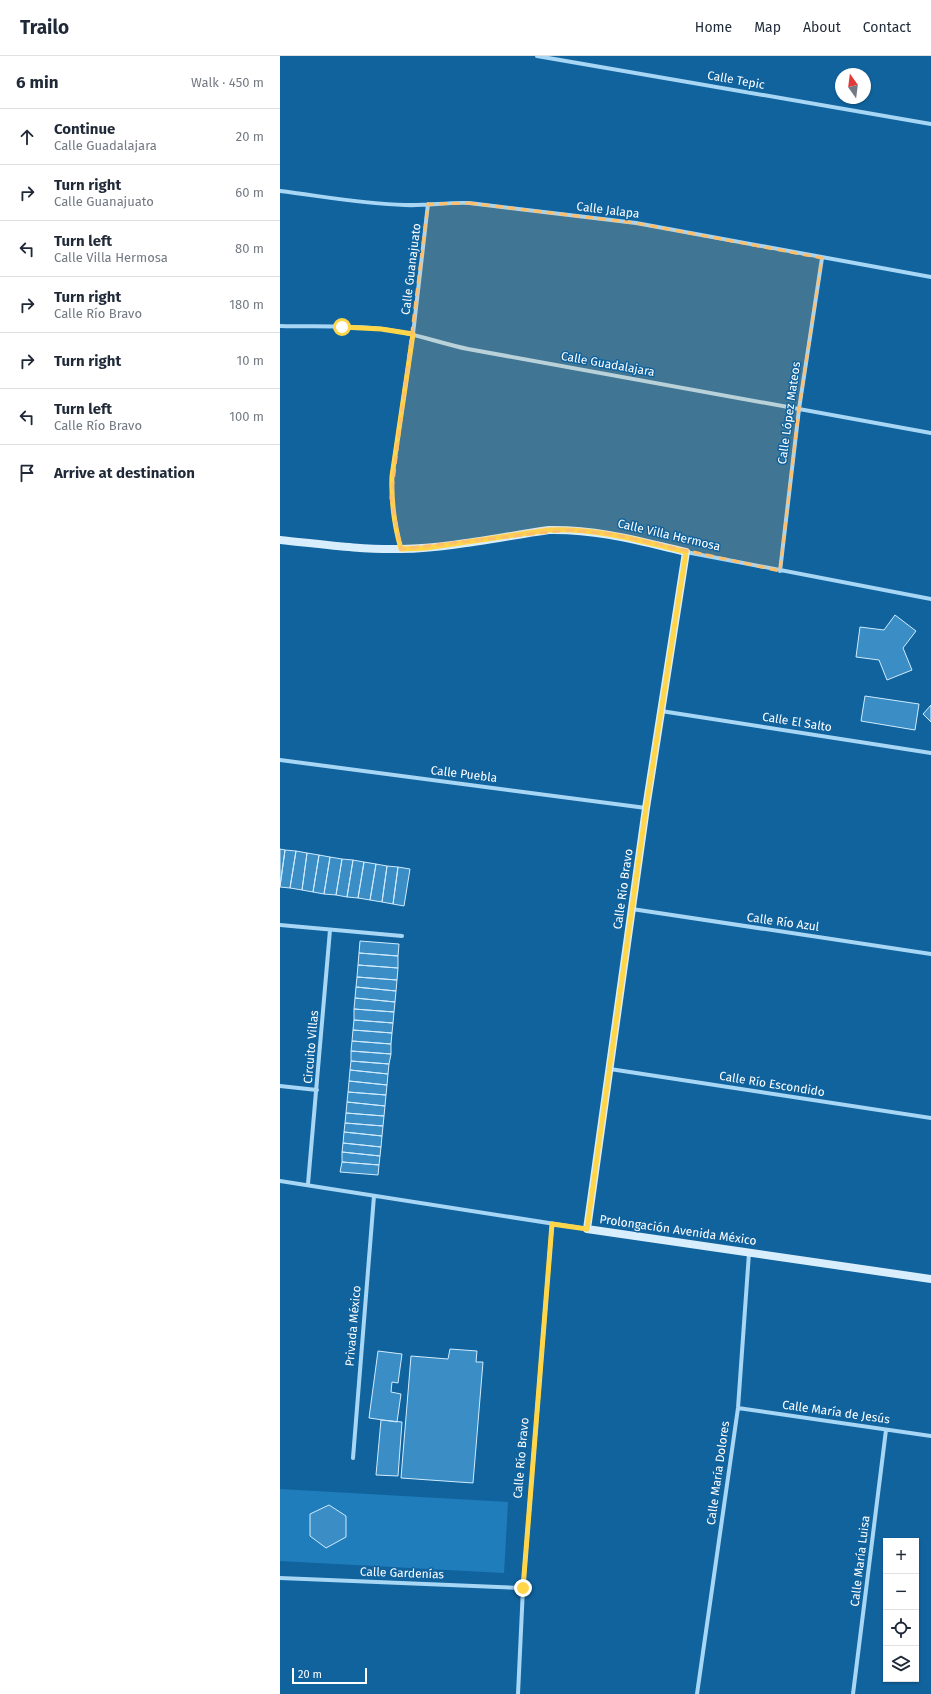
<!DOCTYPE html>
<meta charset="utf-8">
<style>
body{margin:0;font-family:"Fira Sans",sans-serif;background:#f6f6f7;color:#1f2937}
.controls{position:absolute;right:12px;bottom:12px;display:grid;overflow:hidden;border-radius:0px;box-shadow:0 1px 3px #0004}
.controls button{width:36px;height:36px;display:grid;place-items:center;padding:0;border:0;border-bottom:1px solid #e0e1e3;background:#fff;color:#1f2937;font:20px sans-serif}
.compass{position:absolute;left:555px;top:12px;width:36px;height:36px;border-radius:50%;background:#fff;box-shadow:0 1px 3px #0004;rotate:346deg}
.scale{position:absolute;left:12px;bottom:10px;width:75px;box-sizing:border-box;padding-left:4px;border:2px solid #fff;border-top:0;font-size:11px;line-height:14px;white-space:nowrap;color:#fff;-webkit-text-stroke:3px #11639e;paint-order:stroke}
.stop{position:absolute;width:12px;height:12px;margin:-9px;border:3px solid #ffd54a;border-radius:50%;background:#fff}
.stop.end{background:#ffd54a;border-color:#fff;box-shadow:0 1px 4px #0008}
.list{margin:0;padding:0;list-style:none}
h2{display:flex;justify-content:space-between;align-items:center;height:52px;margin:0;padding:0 16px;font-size:17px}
h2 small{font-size:13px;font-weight:400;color:#747a83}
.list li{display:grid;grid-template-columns:26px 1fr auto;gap:12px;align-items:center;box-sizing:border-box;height:56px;padding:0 16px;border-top:1px solid #e0e1e3}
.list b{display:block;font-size:15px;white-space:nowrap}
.list p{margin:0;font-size:13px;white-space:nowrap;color:#747a83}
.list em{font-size:13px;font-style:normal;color:#747a83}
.icon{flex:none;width:22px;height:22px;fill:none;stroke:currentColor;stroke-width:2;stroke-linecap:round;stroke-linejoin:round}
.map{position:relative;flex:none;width:651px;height:1638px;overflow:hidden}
header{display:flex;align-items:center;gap:24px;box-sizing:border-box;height:56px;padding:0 20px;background:#fff;border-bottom:1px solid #e0e1e3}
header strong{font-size:19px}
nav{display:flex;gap:22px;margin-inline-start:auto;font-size:14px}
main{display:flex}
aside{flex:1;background:#fff}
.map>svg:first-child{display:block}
.green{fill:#207dbb}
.building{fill:#3a8dc5;stroke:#d0ecfe}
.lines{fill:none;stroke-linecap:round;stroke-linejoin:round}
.street{stroke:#a8d6f5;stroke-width:4}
.secondary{stroke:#d8eefd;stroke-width:8}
.route{stroke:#ffd54a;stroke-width:5}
.marked{fill:#ffbf6b;fill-opacity:0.2;stroke:#ffbf6b;stroke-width:3;stroke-dasharray:8 5;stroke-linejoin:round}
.labels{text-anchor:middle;stroke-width:3;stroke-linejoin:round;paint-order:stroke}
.street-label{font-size:12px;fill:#fff;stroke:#11639e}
</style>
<header>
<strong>Trailo</strong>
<nav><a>Home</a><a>Map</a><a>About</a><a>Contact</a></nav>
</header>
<main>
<aside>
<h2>6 min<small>Walk · 450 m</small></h2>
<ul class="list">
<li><svg class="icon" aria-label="ahead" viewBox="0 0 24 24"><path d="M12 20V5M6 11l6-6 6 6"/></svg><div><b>Continue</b><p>Calle Guadalajara</p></div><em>20 m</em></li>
<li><svg class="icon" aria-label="right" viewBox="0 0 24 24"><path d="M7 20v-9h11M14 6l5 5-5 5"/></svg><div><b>Turn right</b><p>Calle Guanajuato</p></div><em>60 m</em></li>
<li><svg class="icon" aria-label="left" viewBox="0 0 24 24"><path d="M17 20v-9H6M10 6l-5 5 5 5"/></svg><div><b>Turn left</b><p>Calle Villa Hermosa</p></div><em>80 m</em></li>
<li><svg class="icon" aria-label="right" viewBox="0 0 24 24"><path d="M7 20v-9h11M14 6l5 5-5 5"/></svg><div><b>Turn right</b><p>Calle Río Bravo</p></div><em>180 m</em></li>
<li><svg class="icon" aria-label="right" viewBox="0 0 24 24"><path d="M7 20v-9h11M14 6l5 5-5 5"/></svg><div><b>Turn right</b></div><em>10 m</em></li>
<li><svg class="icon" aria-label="left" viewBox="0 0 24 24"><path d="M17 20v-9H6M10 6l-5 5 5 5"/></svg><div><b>Turn left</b><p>Calle Río Bravo</p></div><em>100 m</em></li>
<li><svg class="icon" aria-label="arrive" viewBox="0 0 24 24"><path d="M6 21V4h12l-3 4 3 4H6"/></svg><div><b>Arrive at destination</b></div></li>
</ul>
</aside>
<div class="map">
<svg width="651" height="1638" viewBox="0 0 651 1638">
<rect width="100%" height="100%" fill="#11639e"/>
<!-- green -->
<path class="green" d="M0 1433 228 1446 224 1517 0 1505Z"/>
<!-- building -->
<path class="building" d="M615 559 636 575 623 592 632 614 607 624 599 604 576 601 580 571 604 574Z
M585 640 639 648 635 674 581 665Z
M651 649V666L643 658Z
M0 793 5 794 0 830Z
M5 794 16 795 10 832 0 831Z
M16 795 27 797 22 834 10 832Z
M27 797 39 799 33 836 22 834Z
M39 799 50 801 44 838 33 836Z
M50 801 62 803 56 839 44 838Z
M62 803 73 804 67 841 56 839Z
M73 804 84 806 78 842 67 841Z
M84 806 96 808 90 844 78 842Z
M96 808 107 810 102 846 90 844Z
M107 810 118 811 113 848 102 846Z
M118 811 130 813 124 850 113 848Z
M80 885 119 888 118 900 79 897Z
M79 897 118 900V912L78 909Z
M78 909 118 912 117 924 77 921Z
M77 921 117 924 116 935 76 931Z
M76 931 116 935 115 946 75 942Z
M75 942 115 946 114 956 74 953Z
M74 953 114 956 113 967 74 964Z
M74 964 113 967 112 977 73 974Z
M73 974 112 977 111 988 72 985Z
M72 985 111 988V998L71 995Z
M71 995 111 998 109 1008 71 1005Z
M71 1005 109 1008 108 1018 70 1014Z
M70 1014 108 1018 107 1029 69 1025Z
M69 1025 107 1029 106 1039 68 1036Z
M68 1036 106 1039 105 1050 67 1046Z
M67 1046 105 1050 104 1060 66 1057Z
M66 1057 104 1060 103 1070 65 1067Z
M65 1067 103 1070 102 1080 64 1076Z
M64 1076 102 1080 101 1091 63 1087Z
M63 1087 101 1091 100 1100 62 1096Z
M62 1096 100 1100 99 1109 62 1106Z
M62 1106 99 1109 98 1119 60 1116Z
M170 1293 197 1295 196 1306H203L193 1427 121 1422 131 1300 168 1303Z
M98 1295 122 1298 118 1327 112 1326 111 1336 121 1338 117 1366 89 1362Z
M101 1364 122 1366 118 1420 96 1419Z
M49 1449 66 1460V1481L46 1492 30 1480V1458Z"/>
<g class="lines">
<!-- street -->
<path class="street" d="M257 0 651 68
M0 135C41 140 83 148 125 149 147 150 167 146 189 147L356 167 651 221
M0 270C34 271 68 269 102 273 131 276 159 287 188 293L651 377
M121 493C114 468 111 445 112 420L133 278 148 148
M406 496 651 543
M500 515 519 353 542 202
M381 655 651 697
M0 704 366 752
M352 853 651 898
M0 869 122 880
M330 1013 651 1062
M0 1030 37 1034
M0 1125 307 1173
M28 1128 50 874
M458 1352 651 1380
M73 1402 94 1140
M0 1522 243 1532
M238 1638 243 1532 272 1168
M417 1638 458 1352 469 1197
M573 1638 606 1374"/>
<!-- secondary -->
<path class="secondary" d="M0 484C40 488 80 494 121 493 170 492 220 481 269 474 317 473 359 485 406 496L366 752 307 1173 651 1223"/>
</g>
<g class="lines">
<!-- route -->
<path class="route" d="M62 271 101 273 133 278 112 420C111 445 114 468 121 493L146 492 269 474C317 472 360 485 406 496L366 752 307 1173 272 1168 243 1532"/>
</g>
<!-- marked area -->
<path class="marked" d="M189 147 356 167 542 202 519 353 500 515 331 478 287 474 121 493 111 442 148 148Z"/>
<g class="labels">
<!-- street labels -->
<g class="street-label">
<text transform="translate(456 24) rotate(10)" y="4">Calle Tepic</text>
<text transform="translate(328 154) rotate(7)" y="4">Calle Jalapa</text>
<text transform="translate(131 213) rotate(-83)" y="4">Calle Guanajuato</text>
<text transform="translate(328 308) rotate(10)" y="4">Calle Guadalajara</text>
<text transform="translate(509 357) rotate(-82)" y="4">Calle López Mateos</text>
<text transform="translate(389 479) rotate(13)" y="4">Calle Villa Hermosa</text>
<text transform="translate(517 666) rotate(9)" y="4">Calle El Salto</text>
<text transform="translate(184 718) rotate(7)" y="4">Calle Puebla</text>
<text transform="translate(343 833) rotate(-82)" y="4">Calle Río Bravo</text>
<text transform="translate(503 866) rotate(8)" y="4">Calle Río Azul</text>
<text transform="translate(31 991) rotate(-85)" y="4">Circuito Villas</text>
<text transform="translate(492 1028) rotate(9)" y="4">Calle Río Escondido</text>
<text transform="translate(398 1174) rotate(8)" y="4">Prolongación Avenida México</text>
<text transform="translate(73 1270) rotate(-85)" y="4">Privada México</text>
<text transform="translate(556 1356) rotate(8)" y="4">Calle María de Jesús</text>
<text transform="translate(241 1402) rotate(-85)" y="4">Calle Río Bravo</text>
<text transform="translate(438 1417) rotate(-82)" y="4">Calle María Dolores</text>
<text transform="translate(580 1505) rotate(-83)" y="4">Calle María Luisa</text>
<text transform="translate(122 1517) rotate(2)" y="4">Calle Gardenías</text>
</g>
</g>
</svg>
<div class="controls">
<button>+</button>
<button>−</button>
<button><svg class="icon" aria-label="locate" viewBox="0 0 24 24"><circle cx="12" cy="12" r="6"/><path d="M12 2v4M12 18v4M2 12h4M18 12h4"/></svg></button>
<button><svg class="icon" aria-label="layers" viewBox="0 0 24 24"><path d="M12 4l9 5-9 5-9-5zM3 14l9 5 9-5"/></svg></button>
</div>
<svg class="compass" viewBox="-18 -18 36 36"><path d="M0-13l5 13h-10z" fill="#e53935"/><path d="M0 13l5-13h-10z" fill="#747a83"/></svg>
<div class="scale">20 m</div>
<div class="stop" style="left:62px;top:271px"></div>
<div class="stop end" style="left:243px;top:1532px"></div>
</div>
</main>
